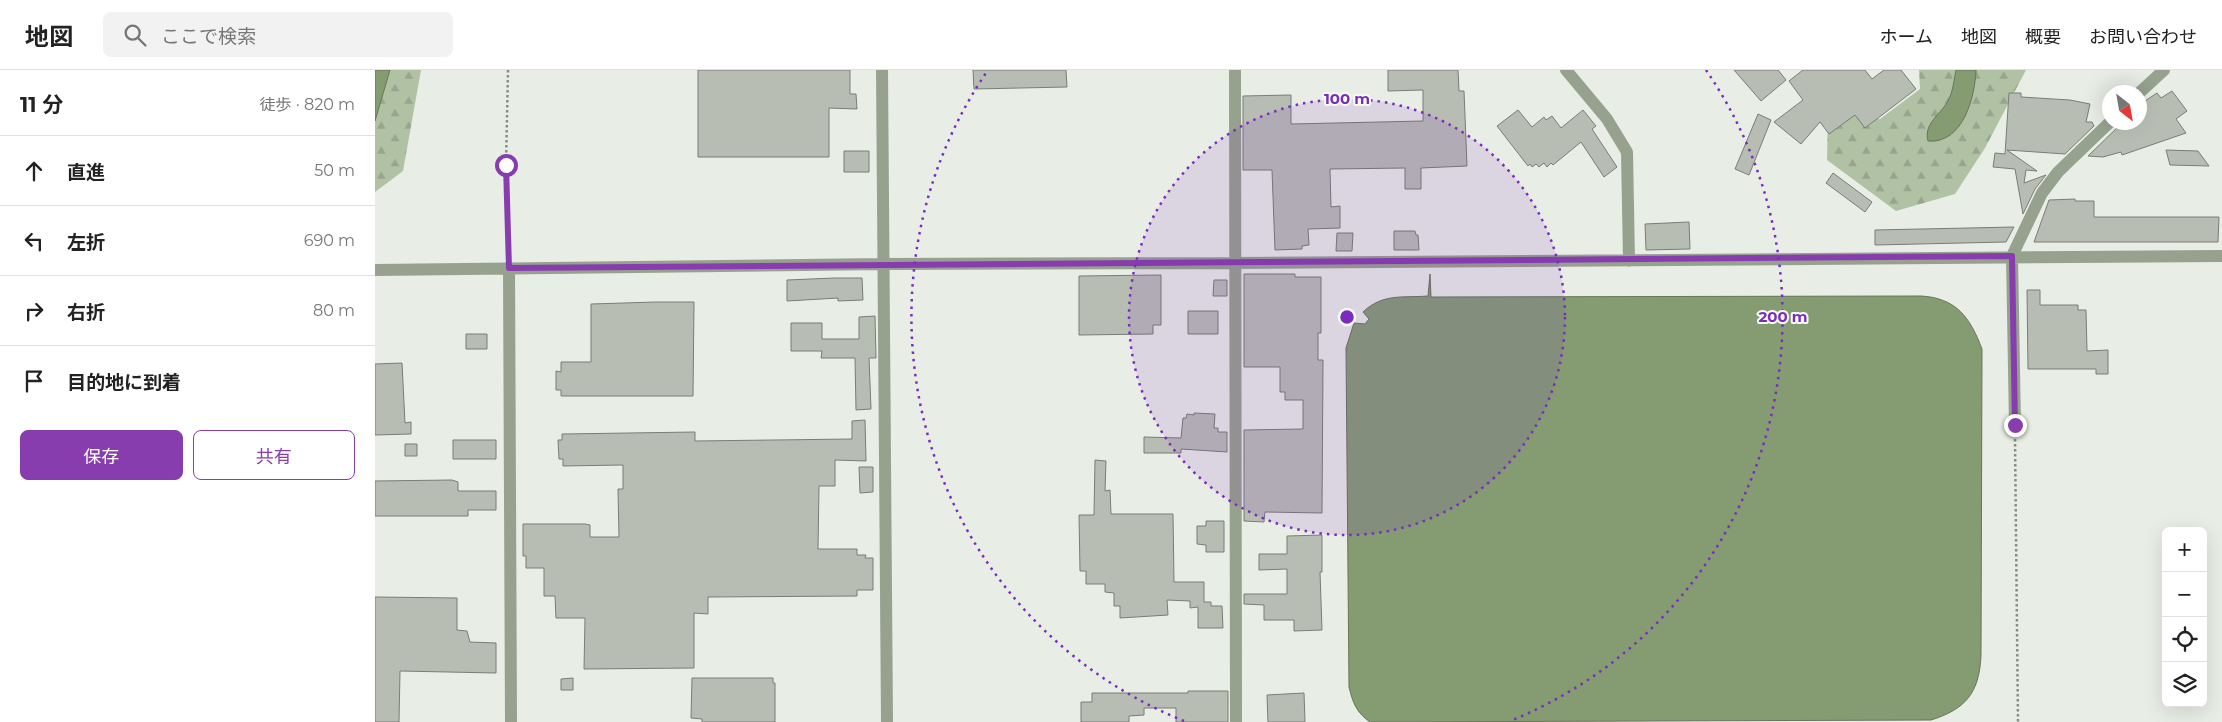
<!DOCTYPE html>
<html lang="ja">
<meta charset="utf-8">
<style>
body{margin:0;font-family:Montserrat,"Noto Sans JP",sans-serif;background:#f2f2f2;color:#222}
.controls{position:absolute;right:15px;bottom:15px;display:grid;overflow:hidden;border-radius:8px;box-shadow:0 5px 20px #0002}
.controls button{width:45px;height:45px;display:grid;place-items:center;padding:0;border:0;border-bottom:1px solid #e0e0e0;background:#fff;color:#222;font:25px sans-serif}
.compass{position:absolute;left:1727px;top:15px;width:45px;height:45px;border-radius:50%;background:#fff;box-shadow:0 5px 20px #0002;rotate:149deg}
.stop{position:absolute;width:15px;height:15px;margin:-11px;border:4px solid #873dae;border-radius:50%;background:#fff}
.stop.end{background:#873dae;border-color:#fff;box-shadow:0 1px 5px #0008}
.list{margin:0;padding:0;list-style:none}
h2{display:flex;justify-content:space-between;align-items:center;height:65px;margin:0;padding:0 20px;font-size:21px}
h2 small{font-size:16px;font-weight:400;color:#767676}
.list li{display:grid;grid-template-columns:32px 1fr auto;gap:15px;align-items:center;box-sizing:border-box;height:70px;padding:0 20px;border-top:1px solid #e0e0e0}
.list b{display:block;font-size:19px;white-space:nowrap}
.list em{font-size:16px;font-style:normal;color:#767676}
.actions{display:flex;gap:10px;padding:15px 20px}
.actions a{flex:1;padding:11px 0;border:1px solid #873dae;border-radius:8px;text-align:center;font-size:18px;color:#873dae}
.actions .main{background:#873dae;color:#fff}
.icon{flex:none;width:28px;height:28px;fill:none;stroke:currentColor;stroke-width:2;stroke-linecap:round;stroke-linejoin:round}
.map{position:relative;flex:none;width:1847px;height:652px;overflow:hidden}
header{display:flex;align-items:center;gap:30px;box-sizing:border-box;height:70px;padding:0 25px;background:#fff;border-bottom:1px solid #e0e0e0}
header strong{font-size:24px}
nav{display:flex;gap:28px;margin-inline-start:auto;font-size:18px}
.search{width:350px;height:45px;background:#f2f2f2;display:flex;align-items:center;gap:12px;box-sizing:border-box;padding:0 18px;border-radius:8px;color:#767676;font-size:19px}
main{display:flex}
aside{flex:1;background:#fff}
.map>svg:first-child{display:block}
.forest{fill:url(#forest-firs)}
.water{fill:#859c73;stroke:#667659}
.building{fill:#b8bdb4;stroke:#797d76}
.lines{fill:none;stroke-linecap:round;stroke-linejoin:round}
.path{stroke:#888c86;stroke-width:2.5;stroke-dasharray:2.5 2.5;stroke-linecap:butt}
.street{stroke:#96a18e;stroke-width:12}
.route{stroke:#873dae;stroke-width:6}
.ring{fill:none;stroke:#7b2cbf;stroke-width:2.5;stroke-dasharray:2.5 5}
.centre{fill:#7b2cbf;stroke:#f6fbf2;stroke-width:2.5}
.ring-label{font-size:15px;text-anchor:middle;font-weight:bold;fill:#7b2cbf;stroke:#f6fbf2;stroke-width:4;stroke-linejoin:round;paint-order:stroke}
</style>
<header>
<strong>地図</strong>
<div class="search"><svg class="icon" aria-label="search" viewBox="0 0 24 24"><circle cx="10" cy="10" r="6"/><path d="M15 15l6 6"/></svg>ここで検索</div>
<nav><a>ホーム</a><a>地図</a><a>概要</a><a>お問い合わせ</a></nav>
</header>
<main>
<aside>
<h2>11 分<small>徒歩 · 820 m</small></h2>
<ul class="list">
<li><svg class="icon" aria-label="ahead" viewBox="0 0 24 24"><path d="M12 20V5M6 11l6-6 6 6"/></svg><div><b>直進</b></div><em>50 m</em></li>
<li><svg class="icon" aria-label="left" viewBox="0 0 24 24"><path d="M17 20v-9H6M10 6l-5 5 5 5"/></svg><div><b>左折</b></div><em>690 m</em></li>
<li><svg class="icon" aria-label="right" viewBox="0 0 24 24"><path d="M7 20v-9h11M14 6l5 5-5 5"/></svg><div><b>右折</b></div><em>80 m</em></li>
<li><svg class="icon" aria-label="arrive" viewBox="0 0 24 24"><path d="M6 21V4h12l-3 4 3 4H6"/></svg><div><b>目的地に到着</b></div></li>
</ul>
<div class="actions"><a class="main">保存</a><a>共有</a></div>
</aside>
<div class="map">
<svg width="1847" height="652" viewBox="0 0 1847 652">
<defs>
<pattern id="forest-firs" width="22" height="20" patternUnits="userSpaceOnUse" patternTransform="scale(1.25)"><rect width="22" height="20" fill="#b0c1a4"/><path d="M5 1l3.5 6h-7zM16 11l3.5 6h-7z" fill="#97a58d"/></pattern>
</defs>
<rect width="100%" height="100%" fill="#e8ede5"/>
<!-- forest -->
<path class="forest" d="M0 0H46L28 101 0 122Z
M1544 0H1651L1610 78 1580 124 1521 141 1452 90 1453 43 1505 49 1545 19Z"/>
<!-- water -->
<path class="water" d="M0 0H15L0 51Z
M1581 0H1601C1600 27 1588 74 1553 71 1548 54 1566 44 1573 31 1578 22 1579 9 1581 0Z
M1055 204 1056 227 1546 226C1581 228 1595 247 1607 279L1606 586C1604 623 1591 639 1556 650L995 652C981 642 978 633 974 617L971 278 979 253 990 254 994 249 988 242C1008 223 1028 228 1053 226Z"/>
<!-- building -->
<path class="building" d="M323 0H475V24H481L482 39 454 38V87H323Z
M598 0H691L692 17 599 19Z
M1013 0H1083L1084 21H1089L1092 96 1046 98V119H1030V98L955 99 956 137 965 136V158L933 159 934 175 927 176V179L900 180 897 100H868V26L916 25V54L1048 51V20L1013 21Z
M1359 0H1403L1411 10 1386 31Z
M1428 0H1490L1497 9 1509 0H1526L1541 19 1490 58 1480 45 1454 64 1445 52 1426 74 1399 52 1428 30 1414 11Z
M1797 21 1812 41 1801 49 1811 63 1747 85 1746 82 1728 87 1713 86 1748 52H1764V35L1782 23 1786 28Z
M1634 23H1646V27L1695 30 1715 34 1711 52H1717L1719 56 1690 84 1632 80 1662 101 1651 100 1649 113 1671 105 1660 119 1648 144 1640 99 1618 97 1620 83 1630 84Z
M1143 40 1157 57 1169 47 1171 50 1177 46 1186 58 1208 40 1221 56 1217 59 1242 97 1229 107 1206 72 1178 95 1176 93 1172 97 1169 93 1164 97 1161 94 1157 97 1155 94 1153 96 1122 56Z
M1383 44 1396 50 1374 105 1360 99Z
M1791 80 1823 81 1834 96 1795 95Z
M469 81H494V102H469Z
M1458 103 1497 132 1490 142 1451 113Z
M1700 129V131H1719V147H1844L1843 172H1659L1674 130Z
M1314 152 1315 179 1271 180 1270 154Z
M1639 157 1631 172 1500 175V160Z
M1019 161H1040L1041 165H1043L1044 180H1019Z
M962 163H978L977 181H961Z
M869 204H920V207H946V263H943V290H948L947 443 890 442 889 452 869 451V360L928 359V330H910V322H905V297H869Z
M786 205V255H778V264L704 265V206Z
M459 208H487L488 230 463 231V228L412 231V210Z
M839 210H852V226H838Z
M1652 220H1665V235H1703V240H1711L1712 281 1733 280V304H1721V299H1653Z
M281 232H319L318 326H186V320H181V301L186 302V292H216V234Z
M813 241H843V264H813Z
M500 246 501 288H494L496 339 481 340 480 288H446L447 281H416V253H447V269H484V247Z
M91 264H112V279H91Z
M27 293 30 353 36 352V364L0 365V294Z
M819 343 840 344 839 358H843V362H852V382L806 379V383H769V367L806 368 808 348H811L812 344 819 345Z
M490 350 491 391 460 390V416H444L443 479H482V485H491L490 488H498V520H482V526L333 527V544L319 543V598L209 599 210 548H181L180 526H169V498H151V486H148V454H210L215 455V467H244L243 419H248V395L188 396V389H184L183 370H187V364L320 362V371L477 369V351Z
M78 370H121V389H78Z
M30 374H42V386H30Z
M720 390 731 391 730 421 735 420 736 444H798L799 512H829V532H836V536H847L848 558H823V537L815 538V531L792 530 793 545 745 548V536H739V523L730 522V514H711V501H705L704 445H719Z
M484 397H498V422L485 423Z
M77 410 83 412V421H121V440H93V446H0V411Z
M831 451H849V482H831V475L822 474V456H831Z
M947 465V502H945L947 560 919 561V550H889V535L869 534V524H912V499L884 500V484H912V466Z
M0 527 82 528V560L92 561 95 572 121 573V603L25 601 24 652H0Z
M198 608V620H186V609Z
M317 608H398V613H400V652H327V649L316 648Z
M813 621H853V652H801V638H769V645L754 646V652H706V632H717V623H813Z
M929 623 930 652H893L892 625Z"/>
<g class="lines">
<!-- path -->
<path class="path" d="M133 0 131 95 134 184
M1640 369 1643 652"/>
<!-- street -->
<path class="street" d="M507 0 512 652
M860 0 861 652
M1191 0 1232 49 1252 82 1254 191
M1764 23 1789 0
M134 198 136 652
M0 200 509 194 860 193 1847 186
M1640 355 1637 186 1667 123 1683 102 1735 52"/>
</g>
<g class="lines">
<!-- route -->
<path class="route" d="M131 95 134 198C635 192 1136 192 1637 186L1640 355"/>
</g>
<!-- distance rings -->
<circle cx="972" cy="247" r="218" fill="#7b2cbf" fill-opacity=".12"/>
<g class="ring">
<circle cx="972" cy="247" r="218"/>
<path d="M809 651A436 436 0 0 1 613 0M1331 0A436 436 0 0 1 1135 651"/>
</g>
<circle cx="972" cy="247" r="8" class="centre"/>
<g class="ring-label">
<text x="972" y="34">100 m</text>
<text x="1408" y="252">200 m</text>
</g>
</svg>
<div class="controls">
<button>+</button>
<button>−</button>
<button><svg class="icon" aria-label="locate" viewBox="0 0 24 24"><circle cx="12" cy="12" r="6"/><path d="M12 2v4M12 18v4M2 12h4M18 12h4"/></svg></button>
<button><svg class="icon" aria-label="layers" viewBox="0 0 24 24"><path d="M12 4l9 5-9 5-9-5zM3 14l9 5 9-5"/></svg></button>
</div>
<svg class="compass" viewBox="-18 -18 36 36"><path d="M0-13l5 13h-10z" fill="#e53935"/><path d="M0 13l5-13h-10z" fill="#767676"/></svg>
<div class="stop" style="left:131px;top:95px"></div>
<div class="stop end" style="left:1640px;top:355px"></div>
</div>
</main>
